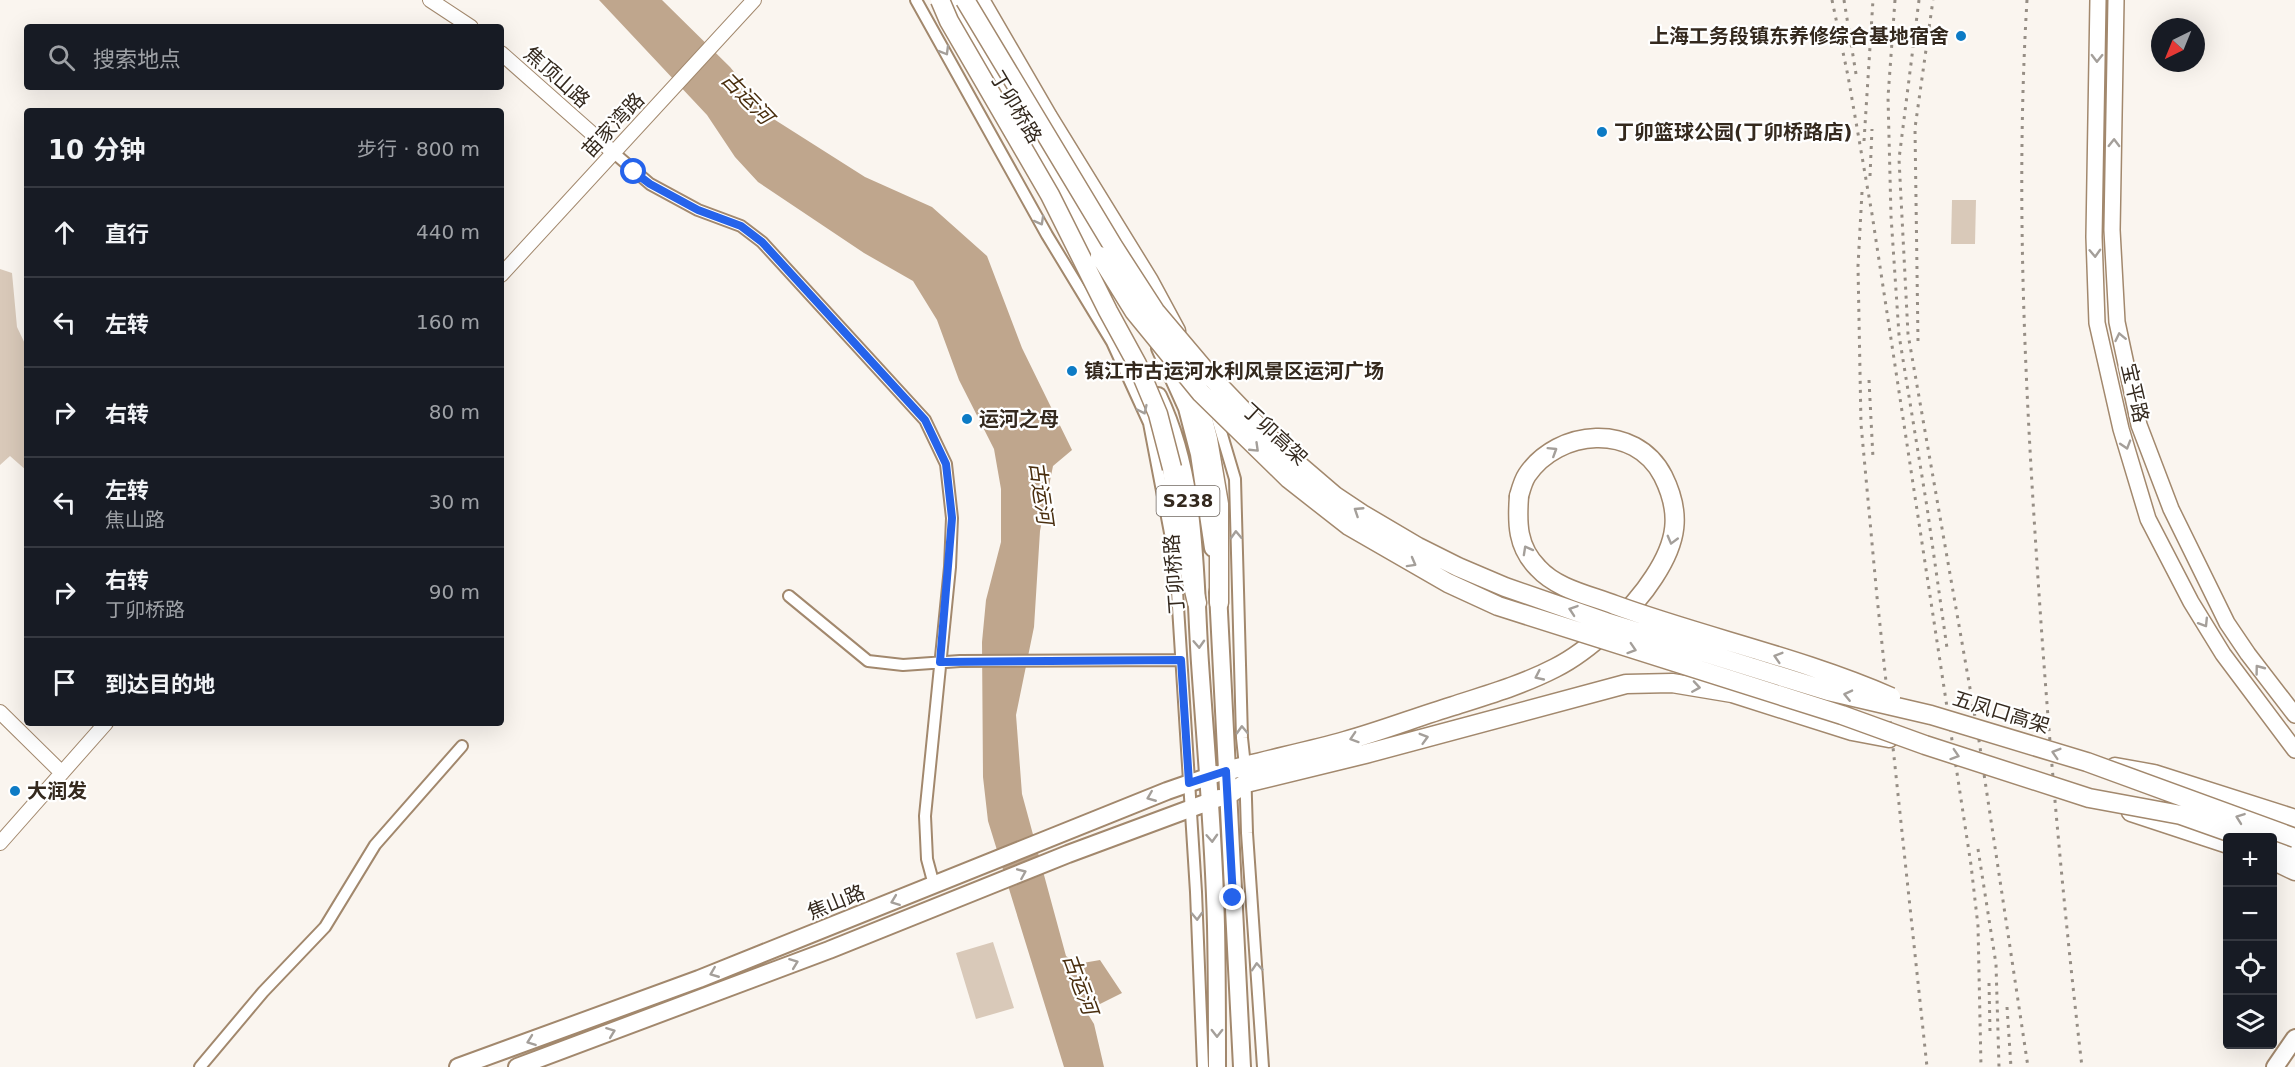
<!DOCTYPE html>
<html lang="zh">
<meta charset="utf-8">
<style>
body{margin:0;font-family:"DejaVu Sans","Noto Sans SC",sans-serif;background:#20242c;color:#f1f3f6}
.controls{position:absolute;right:18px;bottom:18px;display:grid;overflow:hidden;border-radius:6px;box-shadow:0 6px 24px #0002}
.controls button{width:54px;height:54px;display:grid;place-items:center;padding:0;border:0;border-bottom:2px solid #363941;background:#171b24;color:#f1f3f6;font:30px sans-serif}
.compass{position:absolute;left:2151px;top:18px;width:54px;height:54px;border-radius:50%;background:#171b24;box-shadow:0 6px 24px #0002;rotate:223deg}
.stop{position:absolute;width:18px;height:18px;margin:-14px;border:4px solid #2563eb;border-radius:50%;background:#fff}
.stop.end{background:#2563eb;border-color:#fff;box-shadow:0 2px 6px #0008}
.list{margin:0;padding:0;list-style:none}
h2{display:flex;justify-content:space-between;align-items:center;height:78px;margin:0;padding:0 24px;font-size:26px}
h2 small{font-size:20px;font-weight:400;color:#9ea1a6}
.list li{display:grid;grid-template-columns:39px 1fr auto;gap:18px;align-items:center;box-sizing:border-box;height:90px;padding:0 24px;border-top:2px solid #363941}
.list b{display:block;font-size:22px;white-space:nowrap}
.list p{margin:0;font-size:20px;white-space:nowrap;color:#9ea1a6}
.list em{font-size:20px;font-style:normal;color:#9ea1a6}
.icon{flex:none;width:33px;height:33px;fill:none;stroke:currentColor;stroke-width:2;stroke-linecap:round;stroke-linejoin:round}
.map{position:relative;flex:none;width:2295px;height:1067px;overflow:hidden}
.search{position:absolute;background:#171b24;box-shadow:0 6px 24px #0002;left:24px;top:24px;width:480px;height:66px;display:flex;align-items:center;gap:15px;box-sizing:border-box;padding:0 21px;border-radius:6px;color:#9ea1a6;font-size:22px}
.panel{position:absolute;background:#171b24;box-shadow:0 6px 24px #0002;left:24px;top:108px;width:480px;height:618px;border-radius:6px}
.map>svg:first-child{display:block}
.green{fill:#d9c9b9}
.water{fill:#bfa68d}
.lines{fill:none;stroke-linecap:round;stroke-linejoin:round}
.minor-casing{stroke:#a2886d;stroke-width:14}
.tertiary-casing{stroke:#a2886d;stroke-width:16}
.secondary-casing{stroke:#a2886d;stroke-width:18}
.primary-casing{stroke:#a2886d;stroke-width:20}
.trunk-casing{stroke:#a2886d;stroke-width:21}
.minor{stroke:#fff;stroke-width:10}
.tertiary{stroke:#fff;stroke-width:14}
.secondary{stroke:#fff;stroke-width:15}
.primary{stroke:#fff;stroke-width:16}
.trunk{stroke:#fff;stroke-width:18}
.rail{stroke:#968e85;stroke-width:3;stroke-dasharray:3 6;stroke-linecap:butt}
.trunk-bridge-casing{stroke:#a2886d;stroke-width:21;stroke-linecap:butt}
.trunk-bridge{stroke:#fff;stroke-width:18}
.oneway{stroke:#a49f9a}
.route{stroke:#2563eb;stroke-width:8}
.poi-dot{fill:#0d7bc5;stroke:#fff;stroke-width:2}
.labels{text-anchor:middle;stroke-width:4.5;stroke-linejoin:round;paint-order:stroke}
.shield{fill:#fff;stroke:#716962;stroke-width:1.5}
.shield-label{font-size:18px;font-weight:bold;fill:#34291e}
.poi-label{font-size:20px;font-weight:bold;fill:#34291e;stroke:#fff;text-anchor:start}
.street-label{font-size:20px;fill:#34291e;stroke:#fff}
.water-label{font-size:21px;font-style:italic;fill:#492e0e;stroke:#fff}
</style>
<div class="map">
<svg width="2295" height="1067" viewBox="0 0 2295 1067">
<rect width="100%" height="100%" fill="#faf5ef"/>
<!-- green -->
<path class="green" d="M1952 200H1976L1975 244H1951Z
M0 269 12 273 17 327 27 348V471L10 456 0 465Z
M993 942 1014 1008 976 1019 956 953Z"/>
<!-- water -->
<path class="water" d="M599 0H662L730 67 772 118 865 177 932 207 987 256 1022 348 1072 450 1053 466 1040 531 1034 627 1016 715 1022 794 1066 956 1077 964 1100 960 1122 993 1086 1011 1094 1024 1104 1067H1064L988 821 983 777 982 642 986 600 1001 542V489L994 449 959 380 937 320 913 281 864 253 758 182 735 157 707 115Z"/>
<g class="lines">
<defs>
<path id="minor" d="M916 0 1047 235 1112 342 1149 423 1175 559 1196 892 1203 1067
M614 153 650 184 698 210 741 226 762 242 925 420 946 464 952 518 950 567 925 816 927 859 934 885
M1214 408 1235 479 1242 738 1245 766 1247 833 1263 1067
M789 596 868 661 903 665 960 661 1181 660
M200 1067 263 992 325 927 375 845 462 746"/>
<path id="tertiary" d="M430 0 471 27
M501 53 614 153
M501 275 754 0
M0 712 62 773
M0 843 106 723"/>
<path id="secondary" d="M2098 0 2094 237 2097 323 2121 429 2148 519 2191 602 2223 654 2295 750
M2116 0 2112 230 2117 322 2139 425 2171 509 2227 623 2248 654 2295 715"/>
<path id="primary" d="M1160 348 1187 408 1199 454 1213 548
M1158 396C1198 479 1194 574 1200 663 1206 751 1214 838 1216 926 1217 973 1217 1020 1217 1067
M1218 592 1242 1067
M458 1067 699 979 1167 791 1216 774
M517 1067 829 950 1068 854 1219 798
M2275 1067 2295 1038"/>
<path id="trunk" d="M950 0 1100 256
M980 0 1048 117 1149 281 1176 331
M1193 380 1208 439 1219 504V603
M1172 468 1179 526 1197 603
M2115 767 2154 774 2295 819
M1226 771C1265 760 1306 752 1345 741 1381 731 1417 717 1453 706 1487 695 1522 685 1555 668 1589 651 1633 610 1654 577 1677 542 1682 514 1663 476 1635 422 1558 429 1527 475 1523 481 1521 489 1519 496
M1228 795 1246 783 1365 754 1626 684 1672 683 1732 693 1852 731 1889 738
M2131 812 2228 844
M2272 847 2295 855
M2272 860 2295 871"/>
</defs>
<!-- minor casing -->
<use href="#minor" class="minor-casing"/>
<!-- tertiary casing -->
<use href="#tertiary" class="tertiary-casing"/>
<!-- secondary casing -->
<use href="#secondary" class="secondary-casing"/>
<!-- primary casing -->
<use href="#primary" class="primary-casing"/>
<!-- trunk casing -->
<use href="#trunk" class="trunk-casing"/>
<!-- minor -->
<use href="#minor" class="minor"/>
<!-- tertiary -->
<use href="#tertiary" class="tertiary"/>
<!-- secondary -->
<use href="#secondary" class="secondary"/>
<!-- primary -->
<use href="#primary" class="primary"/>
<!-- trunk -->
<use href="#trunk" class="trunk"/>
<!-- rail -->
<path class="rail" d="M1832 0 1848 76 1872 214 1971 865 1978 926 1981 1067
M1844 0 1856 74
M1895 0 1888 97 1891 216 1899 335 1927 507 1947 648
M1919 0 1899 159 1908 334 1978 734 2028 1067
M2027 0C2016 183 2024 365 2036 548 2047 721 2062 895 2082 1067
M1864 141 1873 0
M1870 176 1872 129
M1862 192 1858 266 1861 424 1877 597 1927 1067
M1918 341 1915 128 1933 0
M1869 380 1873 458
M1978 849 1996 964 1999 1067
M1989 983 1990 1031
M2007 1007 2011 1067"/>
<defs>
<path id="trunk-bridge" d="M940 0 949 21 1050 195 1108 311 1137 364 1158 414 1172 468
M965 0 1113 246 1155 311 1210 376 1279 448 1335 496 1362 514 1418 547 1458 567 1505 587 1606 622 1828 691 1931 715 2087 762 2295 838
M1100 256 1134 311 1201 393 1289 479 1349 526 1448 583 1498 606 1842 715 1925 745 2089 798 2181 815 2246 838
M1519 496C1517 523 1517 547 1538 568 1557 589 1589 595 1615 605 1706 638 1802 658 1891 697"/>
</defs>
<!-- trunk-bridge casing -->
<use href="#trunk-bridge" class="trunk-bridge-casing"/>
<!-- trunk-bridge -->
<use href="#trunk-bridge" class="trunk-bridge"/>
</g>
<!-- one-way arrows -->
<defs><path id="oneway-chevron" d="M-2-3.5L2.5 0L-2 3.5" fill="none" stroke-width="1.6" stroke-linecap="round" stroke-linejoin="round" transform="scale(1.5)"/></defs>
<g class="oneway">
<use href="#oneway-chevron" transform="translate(945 51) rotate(60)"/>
<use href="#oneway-chevron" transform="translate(2097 58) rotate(91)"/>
<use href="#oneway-chevron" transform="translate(2114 143) rotate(-89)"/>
<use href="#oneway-chevron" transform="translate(1040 221) rotate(61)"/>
<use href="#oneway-chevron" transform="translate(2095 253) rotate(88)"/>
<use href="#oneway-chevron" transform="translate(2120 337) rotate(-102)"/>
<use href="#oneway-chevron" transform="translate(1143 410) rotate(65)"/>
<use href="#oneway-chevron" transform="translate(2126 445) rotate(73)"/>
<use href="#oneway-chevron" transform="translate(1255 448) rotate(44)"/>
<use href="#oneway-chevron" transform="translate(1553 451) rotate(-32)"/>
<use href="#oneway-chevron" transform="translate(1358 511) rotate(-147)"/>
<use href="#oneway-chevron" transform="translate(1236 535) rotate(-92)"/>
<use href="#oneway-chevron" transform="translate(1672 540) rotate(105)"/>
<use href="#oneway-chevron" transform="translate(1527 550) rotate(-119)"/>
<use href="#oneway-chevron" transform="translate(1412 563) rotate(29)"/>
<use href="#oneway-chevron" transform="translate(1573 610) rotate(-161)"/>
<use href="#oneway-chevron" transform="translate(2204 623) rotate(58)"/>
<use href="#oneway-chevron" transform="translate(1199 644) rotate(87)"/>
<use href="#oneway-chevron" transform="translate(1632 649) rotate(18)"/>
<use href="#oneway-chevron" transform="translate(1778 657) rotate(-163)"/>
<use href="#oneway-chevron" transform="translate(2259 669) rotate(-127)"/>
<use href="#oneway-chevron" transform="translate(1539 676) rotate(155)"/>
<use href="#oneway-chevron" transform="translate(1696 687) rotate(9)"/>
<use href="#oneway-chevron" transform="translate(1848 695) rotate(-167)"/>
<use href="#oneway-chevron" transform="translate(1242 730) rotate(-92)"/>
<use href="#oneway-chevron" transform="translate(1354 738) rotate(162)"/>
<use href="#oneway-chevron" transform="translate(1424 738) rotate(-16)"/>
<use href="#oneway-chevron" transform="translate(2056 753) rotate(-163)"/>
<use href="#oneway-chevron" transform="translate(1955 755) rotate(18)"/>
<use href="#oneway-chevron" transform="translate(1151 797) rotate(158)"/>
<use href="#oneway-chevron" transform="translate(2240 818) rotate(-160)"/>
<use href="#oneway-chevron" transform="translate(1212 838) rotate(87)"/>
<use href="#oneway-chevron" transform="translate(1022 873) rotate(-23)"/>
<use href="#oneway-chevron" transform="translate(895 901) rotate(159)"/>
<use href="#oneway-chevron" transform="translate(1197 916) rotate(88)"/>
<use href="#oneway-chevron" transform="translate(794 963) rotate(-21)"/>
<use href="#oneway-chevron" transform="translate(1257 967) rotate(-94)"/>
<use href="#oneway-chevron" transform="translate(714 973) rotate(158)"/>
<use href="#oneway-chevron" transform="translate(611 1032) rotate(-21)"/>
<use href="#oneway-chevron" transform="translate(1217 1033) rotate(90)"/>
<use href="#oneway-chevron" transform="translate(531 1041) rotate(160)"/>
</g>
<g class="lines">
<!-- route -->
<path class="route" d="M634 172 650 184 698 210 741 226 762 242 925 420 946 464 952 518 940 662 1181 660 1189 783 1226 771 1233 898"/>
</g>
<!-- markers -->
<g class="poi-dot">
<circle cx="1961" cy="36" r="6"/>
<circle cx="1602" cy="132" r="6"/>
<circle cx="1072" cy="371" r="6"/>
<circle cx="967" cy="419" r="6"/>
<circle cx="15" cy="791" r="6"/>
</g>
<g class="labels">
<!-- shield labels -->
<rect class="shield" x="1156.5" y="486" width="63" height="30" rx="4.5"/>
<g class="shield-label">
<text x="1188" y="507">S238</text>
</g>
<!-- poi labels -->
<g class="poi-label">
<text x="1949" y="43" text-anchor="end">上海工务段镇东养修综合基地宿舍</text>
<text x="1614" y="139">丁卯篮球公园(丁卯桥路店)</text>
<text x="1084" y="378">镇江市古运河水利风景区运河广场</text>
<text x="979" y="426">运河之母</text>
<text x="27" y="798">大润发</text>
</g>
<!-- street labels -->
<g class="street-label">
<text transform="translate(557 77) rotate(42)" y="7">焦顶山路</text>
<text transform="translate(1016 107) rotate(59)" y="7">丁卯桥路</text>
<text transform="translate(613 125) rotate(-47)" y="7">苗家湾路</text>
<text transform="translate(2135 393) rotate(77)" y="7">宝平路</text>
<text transform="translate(1275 434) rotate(43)" y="7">丁卯高架</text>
<text transform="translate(1174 574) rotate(-94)" y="7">丁卯桥路</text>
<text transform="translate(2001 712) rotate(17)" y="7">五凤口高架</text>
<text transform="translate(836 902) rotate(-22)" y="7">焦山路</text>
</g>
<!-- water labels -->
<g class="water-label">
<text transform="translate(747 98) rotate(46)" y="7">古运河</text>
<text transform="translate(1041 493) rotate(82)" y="7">古运河</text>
<text transform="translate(1080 984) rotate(70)" y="7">古运河</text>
</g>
</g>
</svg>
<div class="controls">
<button>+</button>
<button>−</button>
<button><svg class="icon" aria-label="locate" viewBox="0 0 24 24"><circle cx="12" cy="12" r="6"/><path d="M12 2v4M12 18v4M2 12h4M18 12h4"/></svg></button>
<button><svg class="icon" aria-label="layers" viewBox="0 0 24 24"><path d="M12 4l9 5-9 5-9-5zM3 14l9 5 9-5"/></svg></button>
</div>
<svg class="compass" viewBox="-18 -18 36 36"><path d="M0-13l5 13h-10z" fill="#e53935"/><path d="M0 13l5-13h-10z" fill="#9ea1a6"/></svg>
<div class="stop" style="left:634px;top:172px"></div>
<div class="stop end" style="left:1233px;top:898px"></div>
<div class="search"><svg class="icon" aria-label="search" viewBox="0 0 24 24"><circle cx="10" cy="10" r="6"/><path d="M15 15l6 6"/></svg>搜索地点</div>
<section class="panel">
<h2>10 分钟<small>步行 · 800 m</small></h2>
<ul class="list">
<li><svg class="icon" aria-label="ahead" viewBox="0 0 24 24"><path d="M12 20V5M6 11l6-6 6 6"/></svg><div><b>直行</b></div><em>440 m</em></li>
<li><svg class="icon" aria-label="left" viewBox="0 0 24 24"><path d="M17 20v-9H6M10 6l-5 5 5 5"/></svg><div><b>左转</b></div><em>160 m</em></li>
<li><svg class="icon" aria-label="right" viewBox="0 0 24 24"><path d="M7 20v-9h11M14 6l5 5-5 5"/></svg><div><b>右转</b></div><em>80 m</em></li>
<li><svg class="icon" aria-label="left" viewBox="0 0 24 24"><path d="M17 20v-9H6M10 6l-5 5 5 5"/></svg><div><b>左转</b><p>焦山路</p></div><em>30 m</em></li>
<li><svg class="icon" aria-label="right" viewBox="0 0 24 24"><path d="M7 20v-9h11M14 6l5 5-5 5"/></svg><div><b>右转</b><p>丁卯桥路</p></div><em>90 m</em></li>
<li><svg class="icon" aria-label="arrive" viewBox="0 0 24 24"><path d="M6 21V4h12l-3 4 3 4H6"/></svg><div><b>到达目的地</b></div></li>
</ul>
</section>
</div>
